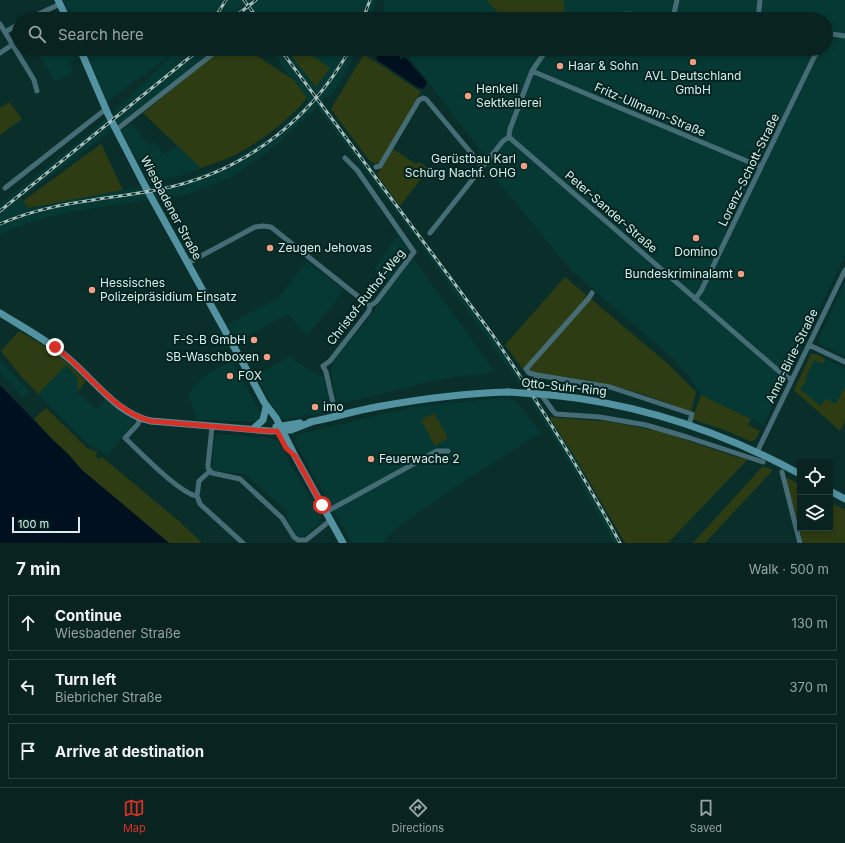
<!DOCTYPE html>
<meta charset="utf-8">
<style>
body{margin:0;font-family:Inter,sans-serif;background:#112b29;color:#f1f3f6}
.controls{position:absolute;right:12px;bottom:12px;display:grid;overflow:hidden;border-radius:0px;box-shadow:0 2px 6px #0003}
.controls button{width:36px;height:36px;display:grid;place-items:center;padding:0;border:0;border-bottom:1px solid #29403e;background:#082320;color:#f1f3f6;font:20px sans-serif}
.scale{position:absolute;left:12px;bottom:10px;width:68px;box-sizing:border-box;padding-left:4px;border:2px solid #daedea;border-top:0;font-size:11px;line-height:14px;white-space:nowrap;color:#daedea;-webkit-text-stroke:3px #002521;paint-order:stroke}
.stop{position:absolute;width:12px;height:12px;margin:-9px;border:3px solid #d93025;border-radius:50%;background:#fff}
.stop.end{background:#d93025;border-color:#fff;box-shadow:0 1px 4px #0008}
.list{margin:0;padding:0;list-style:none}
h2{display:flex;justify-content:space-between;align-items:center;height:52px;margin:0;padding:0 16px;font-size:17px}
h2 small{font-size:13px;font-weight:400;color:#98a4a5}
.list li{display:grid;grid-template-columns:26px 1fr auto;gap:12px;align-items:center;box-sizing:border-box;height:56px;margin:0 8px 8px;padding:0 8px;border:1px solid #29403e;border-radius:0px}
.list b{display:block;font-size:15px;white-space:nowrap}
.list p{margin:0;font-size:13px;white-space:nowrap;color:#98a4a5}
.list em{font-size:13px;font-style:normal;color:#98a4a5}
.icon{flex:none;width:22px;height:22px;fill:none;stroke:currentColor;stroke-width:2;stroke-linecap:round;stroke-linejoin:round}
.map{position:relative;flex:none;width:845px;height:543px;overflow:hidden}
.search{position:absolute;background:#082320;box-shadow:0 2px 6px #0003;left:12px;right:12px;top:12px;height:44px;display:flex;align-items:center;gap:10px;box-sizing:border-box;padding:0 14px;border-radius:22px;color:#98a4a5;font-size:15px}
.sheet{height:244px;background:#082320}
nav{display:flex;justify-content:space-around;align-items:center;box-sizing:border-box;height:56px;border-top:1px solid #29403e;background:#082320;font-size:11px;color:#98a4a5}
nav a{display:grid;justify-items:center;gap:2px}
nav .on{color:#d93025}
.map>svg:first-child{display:block}
.built{fill:#063934}
.green{fill:#2e3c13}
.water{fill:#00101f}
.lines{fill:none;stroke-linecap:round;stroke-linejoin:round}
.street{stroke:#466c75;stroke-width:5}
.secondary{stroke:#5392a0;stroke-width:7}
.rail-casing{stroke:#a7bebb;stroke-width:3}
.rail{stroke:#002521;stroke-width:1.5;stroke-dasharray:4.5;stroke-linecap:butt}
.secondary-bridge{stroke:#5392a0;stroke-width:7}
.route{stroke:#d93025;stroke-width:5}
.poi-dot{fill:#f39f85;stroke:#002521;stroke-width:1.5}
.labels{text-anchor:middle;stroke-width:4;stroke-linejoin:round;paint-order:stroke}
.poi-label{font-size:12px;fill:#daedea;stroke:#002521;text-anchor:start}
.street-label{font-size:12px;fill:#daedea;stroke:#002521}
</style>
<div class="map">
<svg width="845" height="543" viewBox="0 0 845 543">
<rect width="100%" height="100%" fill="#0a2f2b"/>
<!-- built -->
<path class="built" d="M64 0H376L371 19H72Z
M385 0H845V256L763 425 701 395 689 376 673 359 570 269 487 168 484 155 403 49H826V19H381Z
M40 49H77L81 57 69 62 73 71 56 82 40 57 43 54Z
M85 49H213L133 114 21 198 28 208 123 190 178 183 228 164 272 136 309 102 270 49H357L343 77 331 96 325 98 322 102 494 334 524 378 573 454 622 543H614L571 465 518 381 410 230 317 107 275 146 232 177 187 194 75 211 41 219 10 230 0 235V204L98 126 127 100 176 51 107 102Z
M132 123 149 146 155 142 164 154 178 146 201 168 182 175 150 182 121 131Z
M398 236 406 247 407 255 389 280 374 269Z
M413 258 493 369 487 374 453 377 432 381 339 404 337 403 331 373 332 366 334 361 381 302H380Z
M307 262 344 290 307 337 288 314 237 342 228 324 278 298Z
M845 282V356L820 344 818 341Z
M812 354H816L845 369V420L840 431 794 390Z
M292 355 295 361 319 376H323L331 406 330 411 284 420 280 418 255 375Z
M0 360 29 392 23 397 0 372Z
M232 361 259 410 260 414 259 418 256 421 252 422 195 419V415L188 394 192 391 191 389 206 375Z
M67 363 86 381 77 392 96 409 105 399 124 415 135 421 107 456 100 450 89 445 38 394Z
M505 398 516 401 541 433 464 481 396 528 383 543H352L295 442 296 435 413 407Z
M221 434 268 438 277 440 321 517 319 524 304 536 299 537 296 534 287 518V511L245 474 216 471 213 469 212 466 214 439 217 435Z"/>
<!-- green -->
<path class="green" d="M487 0H563L566 19H503Z
M221 49H246L294 80 307 98C288 121 261 141 235 155 224 160 212 164 201 168L143 113Z
M286 49H302L330 68 316 87Z
M364 54 421 92 380 162C375 164 372 163 369 160L331 109Z
M9 102 22 119 0 135V108Z
M101 144 123 190 28 208 23 201Z
M393 149 416 164 418 162 429 168 400 206 377 175Z
M565 277 668 364 696 392 691 412C665 402 640 392 613 386 584 379 554 375 525 372L505 345Z
M19 331 58 354 86 381 77 392C81 379 75 373 66 365L38 394 20 375 1 351Z
M811 354H816L825 359 823 364 814 360 805 379 807 380 800 389 820 406 826 399 836 404 845 386V420L840 431 794 390Z
M701 395 751 419 748 425 760 431C757 436 756 442 750 441L728 431 692 419Z
M46 408 87 448 98 452 95 456 99 459 102 457 180 522 202 543H169L82 470 68 454 51 438 34 419Z
M434 413 448 438 435 446 421 420Z
M549 417 612 422 661 432 740 458 741 457 748 459 668 543H625L573 454Z
M763 466 773 470 705 543H693Z
M788 478 800 485V528H830V502L845 510V543H803L786 479Z"/>
<!-- water -->
<path class="water" d="M376 49H399L403 53 399 57 401 60 405 57 427 82 426 86 423 89 417 87 377 60Z
M0 385 51 438 68 454 82 470 169 543H0Z"/>
<g class="lines">
<!-- street -->
<path class="street" d="M673 18 677 0
M28 19 60 4
M593 19C620 10 652 16 681 19
M758 19 760 0
M0 24 34 80 37 91
M5 32 19 24
M826 33 845 36
M547 49 532 71 510 129 509 135 510 138 781 373 792 380
M0 53 12 45
M532 71 761 167
M116 130 219 49
M376 167 380 166 419 100 423 98 426 99 482 166
M5 188 106 109
M430 233 503 141 509 137
M188 263 255 227 263 226 271 227 370 306
M695 299 701 291 818 49
M809 345 845 362
M537 375 529 373 526 369 589 298 592 293
M336 416 326 372 323 366 330 361 369 311 370 306 376 302 414 252 357 170 345 158
M140 418 138 424 125 438C140 452 179 493 197 496L200 504 243 543
M689 425 692 414 610 387 537 375 535 386 553 411 556 414 600 417 646 425 687 437 763 462
M212 427 208 465V468L212 473 240 479 282 518 294 537 298 540H306L331 520
M757 452 845 270
M782 472 800 543
M197 496 199 481 210 471
M326 512 437 451H448"/>
<!-- secondary -->
<path class="secondary" d="M58 0 67 19
M80 49 108 114 145 186 249 374 264 402 276 418 295 456 343 543
M0 313C21 326 43 338 62 353 90 374 116 415 151 421L270 431 291 430 314 421
M551 395C641 404 721 431 800 474
M310 422C332 418 354 411 376 407 420 399 464 393 508 392
M276 427 300 423
M253 429 263 420 266 407
M830 491 845 499"/>
<defs>
<path id="rail" d="M244 0 258 19
M214 19 226 0
M232 19 256 0
M363 19 370 0
M280 49 492 334C538 402 581 470 620 543
M0 211 200 49
M0 224C49 202 104 200 156 190 239 175 309 123 350 49"/>
</defs>
<!-- rail casing -->
<use href="#rail" class="rail-casing"/>
<!-- rail -->
<use href="#rail" class="rail"/>
<!-- secondary-bridge -->
<path class="secondary-bridge" d="M508 392 551 395"/>
</g>
<g class="lines">
<!-- route -->
<path class="route" d="M55 347C85 368 115 414 151 421L266 431H277L286 448 295 456 322 505"/>
</g>
<!-- markers -->
<g class="poi-dot">
<circle cx="693" cy="62" r="4"/>
<circle cx="560" cy="66" r="4"/>
<circle cx="468" cy="96" r="4"/>
<circle cx="524" cy="166" r="4"/>
<circle cx="696" cy="238" r="4"/>
<circle cx="270" cy="248" r="4"/>
<circle cx="741" cy="274" r="4"/>
<circle cx="92" cy="290" r="4"/>
<circle cx="254" cy="340" r="4"/>
<circle cx="267" cy="357" r="4"/>
<circle cx="230" cy="376" r="4"/>
<circle cx="315" cy="407" r="4"/>
<circle cx="371" cy="459" r="4"/>
</g>
<g class="labels">
<!-- poi labels -->
<g class="poi-label">
<text x="568" y="70">Haar &amp; Sohn</text>
<text x="693" y="80" text-anchor="middle">AVL Deutschland<tspan x="693" dy="14">GmbH</tspan></text>
<text x="476" y="93">Henkell<tspan x="476" dy="14">Sektkellerei</tspan></text>
<text x="516" y="163" text-anchor="end">Gerüstbau Karl<tspan x="516" dy="14">Schürg Nachf. OHG</tspan></text>
<text x="278" y="252">Zeugen Jehovas</text>
<text x="696" y="256" text-anchor="middle">Domino</text>
<text x="733" y="278" text-anchor="end">Bundeskriminalamt</text>
<text x="100" y="287">Hessisches<tspan x="100" dy="14">Polizeipräsidium Einsatz</tspan></text>
<text x="246" y="344" text-anchor="end">F-S-B GmbH</text>
<text x="259" y="361" text-anchor="end">SB-Waschboxen</text>
<text x="238" y="380">FOX</text>
<text x="323" y="411">imo</text>
<text x="379" y="463">Feuerwache 2</text>
</g>
<!-- street labels -->
<g class="street-label">
<text transform="translate(650 110) rotate(23)" y="4">Fritz-Ullmann-Straße</text>
<text transform="translate(749 170) rotate(-64)" y="4">Lorenz-Schott-Straße</text>
<text transform="translate(171 208) rotate(62)" y="4">Wiesbadener Straße</text>
<text transform="translate(611 212) rotate(41)" y="4">Peter-Sander-Straße</text>
<text transform="translate(366 297) rotate(-52)" y="4">Christof-Ruthof-Weg</text>
<text transform="translate(792 356) rotate(-64)" y="4">Anna-Birle-Straße</text>
<text transform="translate(564 387) rotate(6)" y="4">Otto-Suhr-Ring</text>
</g>
</g>
</svg>
<div class="controls">
<button><svg class="icon" aria-label="locate" viewBox="0 0 24 24"><circle cx="12" cy="12" r="6"/><path d="M12 2v4M12 18v4M2 12h4M18 12h4"/></svg></button>
<button><svg class="icon" aria-label="layers" viewBox="0 0 24 24"><path d="M12 4l9 5-9 5-9-5zM3 14l9 5 9-5"/></svg></button>
</div>
<div class="scale">100 m</div>
<div class="stop" style="left:322px;top:505px"></div>
<div class="stop end" style="left:55px;top:347px"></div>
<div class="search"><svg class="icon" aria-label="search" viewBox="0 0 24 24"><circle cx="10" cy="10" r="6"/><path d="M15 15l6 6"/></svg>Search here</div>
</div>
<section class="sheet">
<h2>7 min<small>Walk · 500 m</small></h2>
<ul class="list">
<li><svg class="icon" aria-label="ahead" viewBox="0 0 24 24"><path d="M12 20V5M6 11l6-6 6 6"/></svg><div><b>Continue</b><p>Wiesbadener Straße</p></div><em>130 m</em></li>
<li><svg class="icon" aria-label="left" viewBox="0 0 24 24"><path d="M17 20v-9H6M10 6l-5 5 5 5"/></svg><div><b>Turn left</b><p>Biebricher Straße</p></div><em>370 m</em></li>
<li><svg class="icon" aria-label="arrive" viewBox="0 0 24 24"><path d="M6 21V4h12l-3 4 3 4H6"/></svg><div><b>Arrive at destination</b></div></li>
</ul>
</section>
<nav>
<a class="on"><svg class="icon" aria-label="map" viewBox="0 0 24 24"><path d="M3 6l6-2 6 2 6-2v14l-6 2-6-2-6 2zM9 4v14M15 6v14"/></svg>Map</a>
<a><svg class="icon" aria-label="directions" viewBox="0 0 24 24"><path d="M12 3l9 9-9 9-9-9zM9 14v-3h6M13 9l2 2-2 2"/></svg>Directions</a>
<a><svg class="icon" aria-label="saved" viewBox="0 0 24 24"><path d="M7 4h10v16l-5-4-5 4z"/></svg>Saved</a>
</nav>
